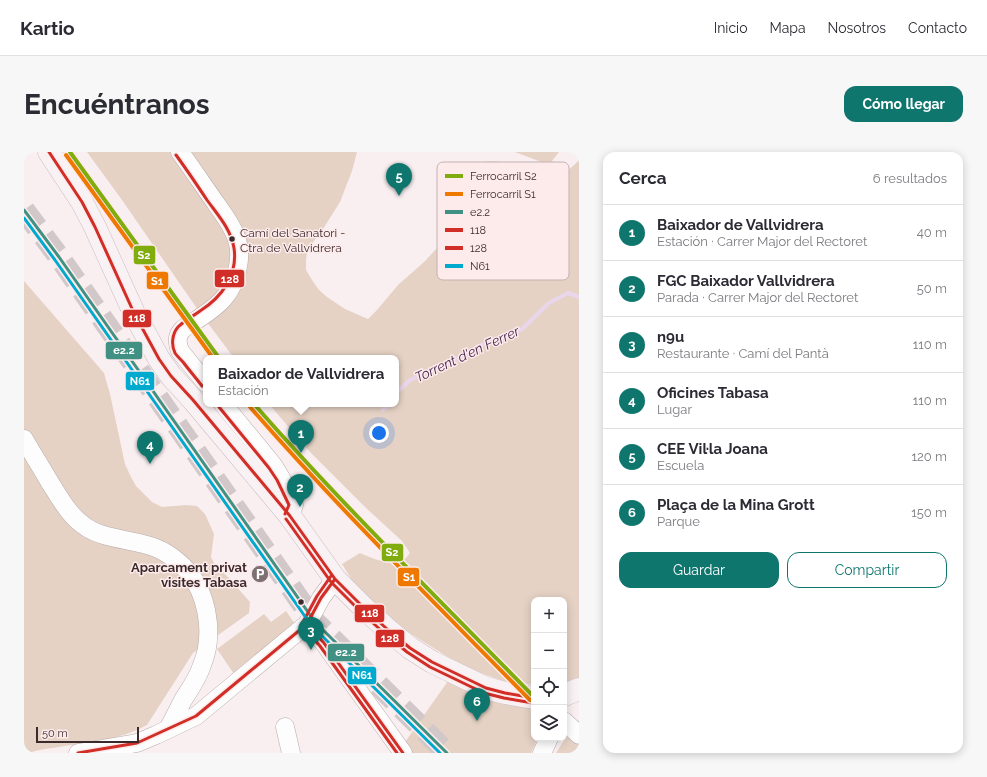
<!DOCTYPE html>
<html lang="es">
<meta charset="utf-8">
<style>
body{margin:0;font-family:Raleway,sans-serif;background:#f7f7f7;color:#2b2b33}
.controls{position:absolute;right:12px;bottom:12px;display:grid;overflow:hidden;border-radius:8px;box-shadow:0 2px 10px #0003}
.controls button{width:36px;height:36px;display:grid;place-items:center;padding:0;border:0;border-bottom:1px solid #e1e1e2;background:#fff;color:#2b2b33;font:20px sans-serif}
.scale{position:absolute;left:12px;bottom:10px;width:103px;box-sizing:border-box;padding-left:4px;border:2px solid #3b2a2b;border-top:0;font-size:11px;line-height:14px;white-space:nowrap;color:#3b2a2b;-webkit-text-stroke:3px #fdebec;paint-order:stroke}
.you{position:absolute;left:355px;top:281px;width:14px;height:14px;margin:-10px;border:3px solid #fff;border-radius:50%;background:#1a73e8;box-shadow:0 0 0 6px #1a73e833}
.badge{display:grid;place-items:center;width:26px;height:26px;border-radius:50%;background:#0f766e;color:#fff;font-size:13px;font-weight:700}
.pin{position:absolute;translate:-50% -33px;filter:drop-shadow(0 1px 2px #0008)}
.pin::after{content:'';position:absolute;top:21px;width:14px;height:12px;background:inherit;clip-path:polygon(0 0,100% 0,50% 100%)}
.popup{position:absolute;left:179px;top:203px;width:196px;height:52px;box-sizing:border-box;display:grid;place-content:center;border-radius:8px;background:#fff;filter:drop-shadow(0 1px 3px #0005);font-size:13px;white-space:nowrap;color:#7c7c81}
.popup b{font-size:15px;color:#2b2b33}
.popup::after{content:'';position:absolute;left:50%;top:100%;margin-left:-8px;border:8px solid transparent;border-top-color:#fff}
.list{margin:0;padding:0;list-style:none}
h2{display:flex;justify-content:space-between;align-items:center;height:52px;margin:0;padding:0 16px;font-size:17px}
h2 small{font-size:13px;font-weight:400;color:#7c7c81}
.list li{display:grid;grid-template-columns:26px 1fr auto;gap:12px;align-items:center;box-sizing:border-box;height:56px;padding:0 16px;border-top:1px solid #e1e1e2}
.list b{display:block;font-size:15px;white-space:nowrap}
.list p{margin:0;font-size:13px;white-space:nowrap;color:#7c7c81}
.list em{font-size:13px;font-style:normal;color:#7c7c81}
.actions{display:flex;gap:8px;padding:12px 16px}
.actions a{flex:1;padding:9px 0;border:1px solid #0f766e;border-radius:12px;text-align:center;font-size:14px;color:#0f766e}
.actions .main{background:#0f766e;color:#fff}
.icon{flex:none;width:22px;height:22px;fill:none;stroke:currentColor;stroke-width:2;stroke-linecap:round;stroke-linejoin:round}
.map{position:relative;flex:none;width:555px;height:601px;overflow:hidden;border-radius:12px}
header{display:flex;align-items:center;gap:24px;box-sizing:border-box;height:56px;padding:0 20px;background:#fff;border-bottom:1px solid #e1e1e2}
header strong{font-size:19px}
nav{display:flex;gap:22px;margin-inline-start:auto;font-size:14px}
.intro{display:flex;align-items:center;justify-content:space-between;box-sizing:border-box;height:96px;padding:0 24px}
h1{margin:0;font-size:28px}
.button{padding:10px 18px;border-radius:12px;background:#0f766e;color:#fff;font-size:14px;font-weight:700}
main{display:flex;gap:24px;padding:0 24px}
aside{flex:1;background:#fff;border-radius:12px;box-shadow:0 2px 10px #0003}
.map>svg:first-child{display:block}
.green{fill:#e5d2c5}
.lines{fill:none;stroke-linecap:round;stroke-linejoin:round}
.stream{stroke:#ead6eb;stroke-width:4}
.highway-tunnel{stroke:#d3c8c9;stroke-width:22;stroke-dasharray:22 11;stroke-linecap:butt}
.minor-casing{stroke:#b7abac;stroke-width:19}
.major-casing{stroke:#ccbcc2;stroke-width:23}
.minor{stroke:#fefdfd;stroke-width:18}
.major{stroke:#f9f2f4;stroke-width:22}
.bus-1-casing{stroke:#fdebec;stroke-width:6}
.bus-2-casing{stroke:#fdebec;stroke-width:6}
.bus-3-casing{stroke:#fdebec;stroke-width:6}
.bus-4-casing{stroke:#fdebec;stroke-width:6}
.bus-1{stroke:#409183;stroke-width:3}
.bus-2{stroke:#d02e26;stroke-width:3}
.bus-3{stroke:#d02e26;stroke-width:3}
.bus-4{stroke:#00a9ce;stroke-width:3}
.rail-1-casing{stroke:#fdebec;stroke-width:7}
.rail-2-casing{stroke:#fdebec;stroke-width:7}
.rail-1{stroke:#80ac0e;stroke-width:4}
.rail-2{stroke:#ef7900;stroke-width:4}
.bus-dot{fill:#3b2a2b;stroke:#fdebec;stroke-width:1.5}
.labels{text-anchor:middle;stroke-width:3;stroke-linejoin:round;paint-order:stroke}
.bus-label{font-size:12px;fill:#3b2a2b;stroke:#fdebec;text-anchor:start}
.poi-label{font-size:13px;font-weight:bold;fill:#3b2a2b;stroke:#fdebec;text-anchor:end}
.water-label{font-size:14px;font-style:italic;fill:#46264d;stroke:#fdebec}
.key{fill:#fdebec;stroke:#c3b1b2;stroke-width:1}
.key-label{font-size:11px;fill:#3b2a2b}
.line-badge{stroke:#fdebec;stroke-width:1.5}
.badge-label{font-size:11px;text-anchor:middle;font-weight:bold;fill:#fff}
</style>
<header>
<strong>Kartio</strong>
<nav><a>Inicio</a><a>Mapa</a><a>Nosotros</a><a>Contacto</a></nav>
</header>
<div class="intro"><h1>Encuéntranos</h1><a class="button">Cómo llegar</a></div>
<main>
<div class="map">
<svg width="555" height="601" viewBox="0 0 555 601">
<rect width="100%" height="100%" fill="#f9eff0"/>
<!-- green -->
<path class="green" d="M63 0H333L328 19 316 50 299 77 284 97 282 107V118L288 128 295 138 303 145 321 157 344 167 353 158 374 133 400 110 415 94 426 75 436 56 439 45 442 23 446 14C456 10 466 8 477 10 481 11 485 14 489 15 504 21 525 26 541 20 546 17 551 12 555 8V548L540 541V448H510V533L479 529 440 515 379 477 336 441 318 412 336 401C348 406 371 417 382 406 383 405 384 403 386 401L378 389 342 356 284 298 245 252H372V206H210L174 158 98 48Z
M491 0H535L525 13Z
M0 129 80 221 86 242 101 312 106 323 112 334 128 350 138 355 162 353 173 354 181 362 190 382 187 405 192 415 202 423 226 450 225 461 169 501 123 573C95 589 61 590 29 596 21 597 13 598 5 601H0Z
M262 459 271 472 210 522 193 497 240 462 247 470Z
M424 529 510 552V586H514L507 601H387L379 593Z
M555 568V601H532L537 593Z"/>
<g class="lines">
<!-- stream -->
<path class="stream" d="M372 241 386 228 421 213 446 200 457 193 497 178 525 151 544 141 555 145
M359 258 364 252"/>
<!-- highway-tunnel -->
<path class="highway-tunnel" d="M0 58 35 105 291 470 423 601"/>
<defs>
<path id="minor" d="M156 0C169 18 181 36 193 53 200 63 210 76 213 88 219 105 212 132 200 146 190 158 172 168 159 177 152 184 153 190 156 199L182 231
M199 252 249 313 257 326 270 353 266 364
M0 287C8 301 17 315 25 329 36 346 45 364 62 375 81 388 110 387 132 396 147 402 162 415 171 429 185 453 189 487 178 513 174 526 166 537 159 548 154 558 149 568 144 577
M283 472 300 491 379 601
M540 569 555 583
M261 575 267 601
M54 601 113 591 132 583 172 564 283 472 297 446 311 427
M518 601 525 586"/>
<path id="major" d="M25 0 58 50 71 75 110 161 135 207 147 224 169 248 266 364 311 427 341 457 363 477 386 496 408 510 462 536 481 541 510 546
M540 543 543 542 555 537"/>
</defs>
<!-- minor casing -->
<use href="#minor" class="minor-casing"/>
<!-- major casing -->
<use href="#major" class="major-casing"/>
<!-- minor -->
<use href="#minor" class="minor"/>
<!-- major -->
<use href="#major" class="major"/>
<defs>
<path id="bus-1" d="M0 58 35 105 291 470 423 601"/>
<path id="bus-2" d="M25 0 58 50 71 75 110 161 135 207 147 224 169 248 266 364 311 427 341 457 363 477 386 496 408 510 462 536 481 541 510 546
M283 472 300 491 379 601
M54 601 113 591 172 564 283 472 297 446 311 427"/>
<path id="bus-3" d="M152 3C163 18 173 33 183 48 193 62 207 77 210 96 214 123 198 145 176 159 169 164 160 169 154 175 148 182 147 193 151 201 153 204 156 207 159 210 165 218 172 226 178 234
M195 255 245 316 253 328 265 353 261 362
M262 367 307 430 338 461 360 481 383 500 406 515 460 541 480 546 509 551
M307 424 293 444 279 470 278 474 296 494 373 601"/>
<path id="bus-4" d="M0 66 31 108 287 473 416 601"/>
</defs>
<!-- bus-1 casing -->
<use href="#bus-1" class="bus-1-casing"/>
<!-- bus-2 casing -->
<use href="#bus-2" class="bus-2-casing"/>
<!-- bus-3 casing -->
<use href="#bus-3" class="bus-3-casing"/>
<!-- bus-4 casing -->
<use href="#bus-4" class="bus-4-casing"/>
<!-- bus-1 -->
<use href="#bus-1" class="bus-1"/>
<!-- bus-2 -->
<use href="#bus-2" class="bus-2"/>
<!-- bus-3 -->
<use href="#bus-3" class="bus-3"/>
<!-- bus-4 -->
<use href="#bus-4" class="bus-4"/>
<defs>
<path id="rail-1" d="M46 0 195 206
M230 252C319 354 416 448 510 545"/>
<path id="rail-2" d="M42 3 189 206
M226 255C315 357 412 452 506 548"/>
</defs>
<!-- rail-1 casing -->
<use href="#rail-1" class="rail-1-casing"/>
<!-- rail-2 casing -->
<use href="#rail-2" class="rail-2-casing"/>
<!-- rail-1 -->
<use href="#rail-1" class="rail-1"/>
<!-- rail-2 -->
<use href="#rail-2" class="rail-2"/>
</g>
<!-- icons -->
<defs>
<symbol id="parking-disc" viewBox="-11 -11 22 22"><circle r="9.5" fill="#7e6f70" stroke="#fdebec"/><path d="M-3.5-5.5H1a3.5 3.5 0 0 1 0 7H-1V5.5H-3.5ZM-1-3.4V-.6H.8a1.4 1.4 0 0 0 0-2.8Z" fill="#fff"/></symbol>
</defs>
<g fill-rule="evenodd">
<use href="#parking-disc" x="226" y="412" width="20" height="20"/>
</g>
<!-- markers -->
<g class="bus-dot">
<circle cx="208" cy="87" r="3.5"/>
<circle cx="277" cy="450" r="3.5"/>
</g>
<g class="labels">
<!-- bus labels -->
<g class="bus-label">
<text x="216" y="85">Camí del Sanatori -<tspan x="216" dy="15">Ctra de Vallvidrera</tspan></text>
</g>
<!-- poi labels -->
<g class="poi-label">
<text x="223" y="420">Aparcament privat<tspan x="223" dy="15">visites Tabasa</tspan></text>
</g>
<!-- water labels -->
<g class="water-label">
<text transform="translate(443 202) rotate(-25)" y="5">Torrent d'en Ferrer</text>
</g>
</g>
<!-- legend -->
<rect x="413" y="10" width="132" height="118" rx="6" class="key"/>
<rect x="421" y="22" width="18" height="4" fill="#80ac0e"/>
<rect x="421" y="40" width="18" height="4" fill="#ef7900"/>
<rect x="421" y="58" width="18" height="4" fill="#409183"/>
<rect x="421" y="76" width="18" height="4" fill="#d02e26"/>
<rect x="421" y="94" width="18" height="4" fill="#d02e26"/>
<rect x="421" y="112" width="18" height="4" fill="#00a9ce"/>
<g class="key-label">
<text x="446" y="28">Ferrocarril S2</text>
<text x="446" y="46">Ferrocarril S1</text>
<text x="446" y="64">e2.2</text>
<text x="446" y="82">118</text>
<text x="446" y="100">128</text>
<text x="446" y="118">N61</text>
</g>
<g class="line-badge">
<rect x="109" y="93" width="23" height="20" rx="4" fill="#80ac0e"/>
<rect x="190" y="117" width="31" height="19" rx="4" fill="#d02e26"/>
<rect x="122" y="119" width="23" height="19" rx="4" fill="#ef7900"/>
<rect x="98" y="157" width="30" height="19" rx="4" fill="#d02e26"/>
<rect x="81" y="189" width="38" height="19" rx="4" fill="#409183"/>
<rect x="101" y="219" width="30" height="20" rx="4" fill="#00a9ce"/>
<rect x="357" y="391" width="23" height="19" rx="4" fill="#80ac0e"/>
<rect x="373" y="415" width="23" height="20" rx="4" fill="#ef7900"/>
<rect x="330" y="452" width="31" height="19" rx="4" fill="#d02e26"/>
<rect x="351" y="477" width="30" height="19" rx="4" fill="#d02e26"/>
<rect x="303" y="491" width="38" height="19" rx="4" fill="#409183"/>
<rect x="323" y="514" width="30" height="19" rx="4" fill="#00a9ce"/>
</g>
<g class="badge-label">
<text x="120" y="107">S2</text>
<text x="206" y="131">128</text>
<text x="133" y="133">S1</text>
<text x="113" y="170">118</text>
<text x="100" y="202">e2.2</text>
<text x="116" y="233">N61</text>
<text x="368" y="404">S2</text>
<text x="385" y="429">S1</text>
<text x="346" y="465">118</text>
<text x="366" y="490">128</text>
<text x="322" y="504">e2.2</text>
<text x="338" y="527">N61</text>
</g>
</svg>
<div class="controls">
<button>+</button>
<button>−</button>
<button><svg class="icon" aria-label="locate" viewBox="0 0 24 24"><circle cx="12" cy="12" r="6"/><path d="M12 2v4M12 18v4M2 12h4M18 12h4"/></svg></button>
<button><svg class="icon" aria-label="layers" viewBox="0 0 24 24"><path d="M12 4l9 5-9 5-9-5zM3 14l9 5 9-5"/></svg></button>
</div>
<div class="scale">50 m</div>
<div class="you"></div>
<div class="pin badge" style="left:277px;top:301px">1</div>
<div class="popup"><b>Baixador de Vallvidrera</b>Estación</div>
<div class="pin badge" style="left:276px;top:355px">2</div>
<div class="pin badge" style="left:287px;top:498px">3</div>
<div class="pin badge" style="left:126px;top:312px">4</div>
<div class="pin badge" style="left:375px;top:44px">5</div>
<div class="pin badge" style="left:453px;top:569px">6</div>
</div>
<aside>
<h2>Cerca<small>6 resultados</small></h2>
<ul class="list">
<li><span class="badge">1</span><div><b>Baixador de Vallvidrera</b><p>Estación · Carrer Major del Rectoret</p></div><em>40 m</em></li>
<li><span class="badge">2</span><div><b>FGC Baixador Vallvidrera</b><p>Parada · Carrer Major del Rectoret</p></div><em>50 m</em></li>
<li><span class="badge">3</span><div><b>n9u</b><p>Restaurante · Camí del Pantà</p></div><em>110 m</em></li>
<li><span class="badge">4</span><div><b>Oficines Tabasa</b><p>Lugar</p></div><em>110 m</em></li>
<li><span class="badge">5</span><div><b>CEE Vil·la Joana</b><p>Escuela</p></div><em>120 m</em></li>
<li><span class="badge">6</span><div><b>Plaça de la Mina Grott</b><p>Parque</p></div><em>150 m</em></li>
</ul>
<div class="actions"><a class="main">Guardar</a><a>Compartir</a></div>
</aside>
</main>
